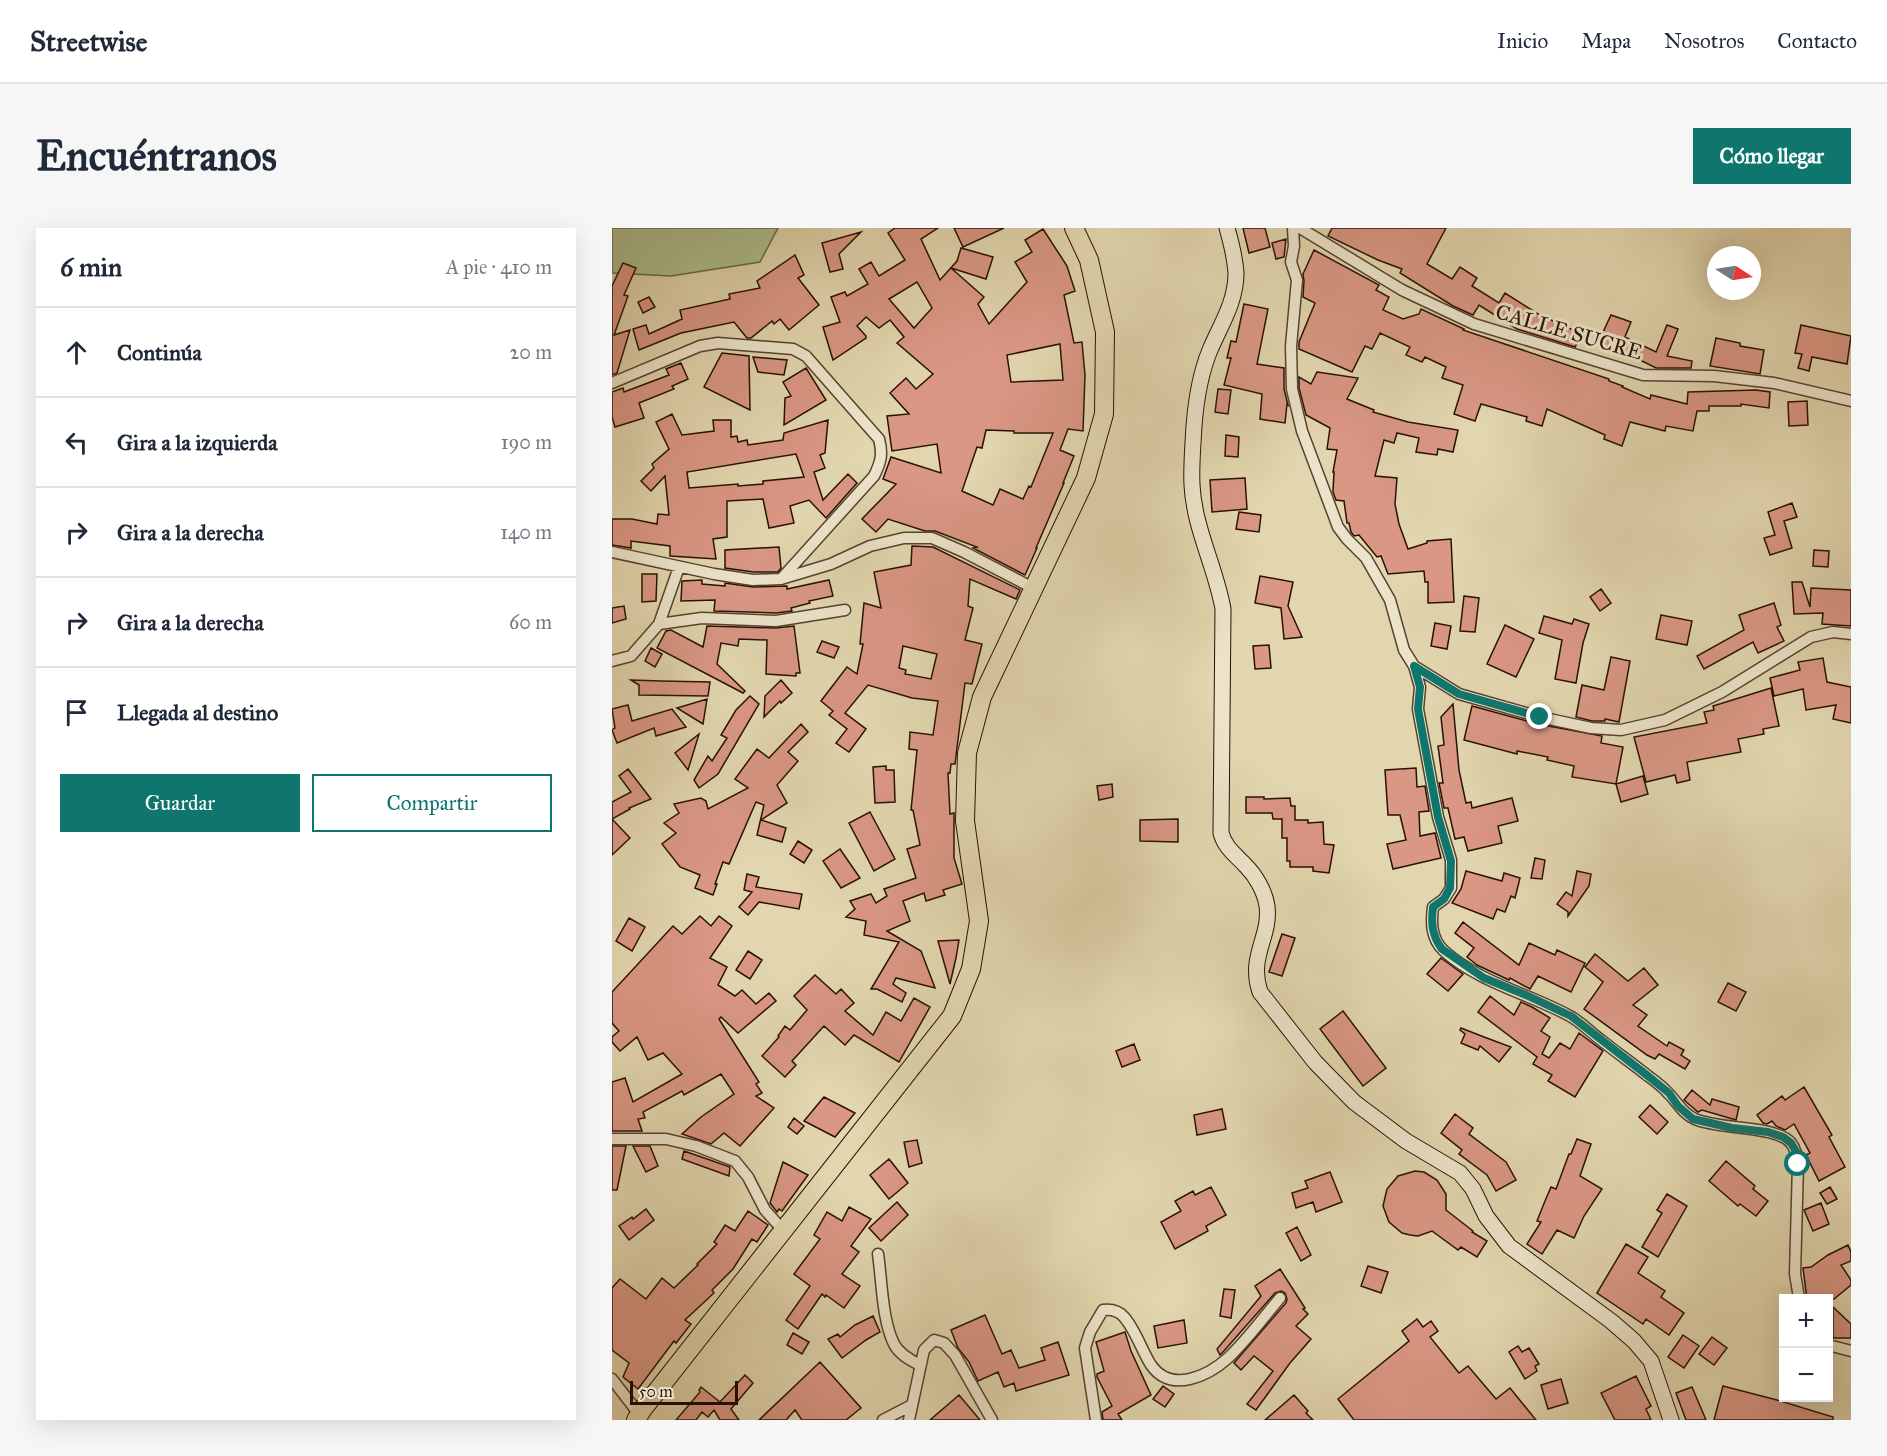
<!DOCTYPE html>
<html lang="es">
<meta charset="utf-8">
<style>
body{margin:0;font-family:"IM FELL Great Primer",serif;background:#f6f6f7;color:#1f2937}
.controls{position:absolute;right:18px;bottom:18px;display:grid;overflow:hidden;border-radius:0px;box-shadow:0 6px 24px #0002}
.controls button{width:54px;height:54px;display:grid;place-items:center;padding:0;border:0;border-bottom:2px solid #e0e1e3;background:#fff;color:#1f2937;font:30px sans-serif}
.compass{position:absolute;left:1095px;top:18px;width:54px;height:54px;border-radius:50%;background:#fff;box-shadow:0 6px 24px #0002;rotate:102deg}
.scale{position:absolute;left:18px;bottom:15px;width:108px;box-sizing:border-box;padding-left:6px;border:3px solid #281105;border-top:0;font-size:16px;line-height:21px;white-space:nowrap;color:#281105;-webkit-text-stroke:4px #ece4ca;paint-order:stroke}
.stop{position:absolute;width:18px;height:18px;margin:-14px;border:4px solid #0f766e;border-radius:50%;background:#fff}
.stop.end{background:#0f766e;border-color:#fff;box-shadow:0 2px 6px #0008}
.list{margin:0;padding:0;list-style:none}
h2{display:flex;justify-content:space-between;align-items:center;height:78px;margin:0;padding:0 24px;font-size:26px}
h2 small{font-size:20px;font-weight:400;color:#747a83}
.list li{display:grid;grid-template-columns:39px 1fr auto;gap:18px;align-items:center;box-sizing:border-box;height:90px;padding:0 24px;border-top:2px solid #e0e1e3}
.list b{display:block;font-size:22px;white-space:nowrap}
.list em{font-size:20px;font-style:normal;color:#747a83}
.actions{display:flex;gap:12px;padding:18px 24px}
.actions a{flex:1;padding:14px 0;border:2px solid #0f766e;border-radius:0px;text-align:center;font-size:21px;color:#0f766e}
.actions .main{background:#0f766e;color:#fff}
.icon{flex:none;width:33px;height:33px;fill:none;stroke:currentColor;stroke-width:2;stroke-linecap:round;stroke-linejoin:round}
.map{position:relative;flex:none;width:1239px;height:1192px;overflow:hidden;border-radius:0px}
header{display:flex;align-items:center;gap:36px;box-sizing:border-box;height:84px;padding:0 30px;background:#fff;border-bottom:2px solid #e0e1e3}
header strong{font-size:28px}
nav{display:flex;gap:33px;margin-inline-start:auto;font-size:21px}
.intro{display:flex;align-items:center;justify-content:space-between;box-sizing:border-box;height:144px;padding:0 36px}
h1{margin:0;font-size:42px}
.button{padding:15px 27px;border-radius:0px;background:#0f766e;color:#fff;font-size:21px;font-weight:700}
main{display:flex;gap:36px;padding:0 36px}
aside{flex:1;background:#fff;border-radius:0px;box-shadow:0 6px 24px #0002}
.map>svg:first-child{display:block}
.green{fill:#adbf8f;stroke:#6a684a;stroke-width:1.5}
.building{fill:#da9784;stroke:#281105;stroke-width:1.5;fill-rule:evenodd}
.lines{fill:none;stroke-linecap:round;stroke-linejoin:round}
.street-casing{stroke:#56422f;stroke-width:13}
.secondary-casing{stroke:#281105;stroke-width:17}
.primary-casing{stroke:#281105;stroke-width:20}
.street{stroke:#ece4ca;stroke-width:10}
.secondary{stroke:#ece4ca;stroke-width:15}
.primary{stroke:#e2d6ae;stroke-width:18}
.route{stroke:#0f766e;stroke-width:8}
.labels{text-anchor:middle;stroke-width:6;stroke-linejoin:round;paint-order:stroke}
.street-label{font-size:21px;fill:#281105;stroke:#ece4ca}
</style>
<header>
<strong>Streetwise</strong>
<nav><a>Inicio</a><a>Mapa</a><a>Nosotros</a><a>Contacto</a></nav>
</header>
<div class="intro"><h1>Encuéntranos</h1><a class="button">Cómo llegar</a></div>
<main>
<aside>
<h2>6 min<small>A pie · 410 m</small></h2>
<ul class="list">
<li><svg class="icon" aria-label="ahead" viewBox="0 0 24 24"><path d="M12 20V5M6 11l6-6 6 6"/></svg><div><b>Continúa</b></div><em>20 m</em></li>
<li><svg class="icon" aria-label="left" viewBox="0 0 24 24"><path d="M17 20v-9H6M10 6l-5 5 5 5"/></svg><div><b>Gira a la izquierda</b></div><em>190 m</em></li>
<li><svg class="icon" aria-label="right" viewBox="0 0 24 24"><path d="M7 20v-9h11M14 6l5 5-5 5"/></svg><div><b>Gira a la derecha</b></div><em>140 m</em></li>
<li><svg class="icon" aria-label="right" viewBox="0 0 24 24"><path d="M7 20v-9h11M14 6l5 5-5 5"/></svg><div><b>Gira a la derecha</b></div><em>60 m</em></li>
<li><svg class="icon" aria-label="arrive" viewBox="0 0 24 24"><path d="M6 21V4h12l-3 4 3 4H6"/></svg><div><b>Llegada al destino</b></div></li>
</ul>
<div class="actions"><a class="main">Guardar</a><a>Compartir</a></div>
</aside>
<div class="map">
<svg width="1239" height="1192" viewBox="0 0 1239 1192">
<rect width="100%" height="100%" fill="#e2d6ae"/>
<filter id="stains"><feTurbulence type="fractalNoise" baseFrequency=".00333" numOctaves="4"/><feColorMatrix values="0 0 0 0 .2 0 0 0 0 .09 0 0 0 0 .02 0 0 0 .5 -.17"/></filter>
<radialGradient id="worn" r=".72"><stop offset=".6" stop-color="#630" stop-opacity="0"/><stop offset="1" stop-color="#630" stop-opacity=".3"/></radialGradient>
<!-- green -->
<path class="green" d="M0 0H166L148 34 59 48 0 45Z"/>
<!-- building -->
<path class="building" d="M283 0H326L309 11 328 52 345 33 349 20 381 29 374 51 339 40 372 69 366 76 377 96 415 54 403 34 420 24 413 12 431 1 455 38 463 63 452 67 462 115 470 114 473 147 471 203 456 201 448 222 462 228 451 255H452L424 320H425L413 347 361 320 365 319 323 303H313L276 291 264 304 250 291 284 256 271 251 279 229 329 245 325 216 280 223 275 188 297 186 278 165 294 150 304 161 321 146 285 115 292 109 278 92 267 100 254 89 245 98 254 108V110L221 132 211 99 228 94 219 69 233 64 235 68 256 56 247 41 259 34 267 48 293 32 276 5ZM305 54 320 80 302 100 277 71ZM448 116 451 152 399 154 395 127ZM374 202 402 203V205H441L419 259 417 258 411 271 388 261 381 277 350 263 365 219 370 220Z
M342 0H392L351 19Z
M631 0H653L658 19 637 25Z
M720 0H834L815 36 840 51 848 39 865 50 860 58 887 75 893 65 926 86 970 106 963 119 905 101 867 77 861 87 841 78 788 45 790 41 766 32 716 8Z
M249 4 227 26 231 41 218 44 210 15Z
M674 11 672 29 664 31 660 15Z
M702 22 767 57 764 62 777 69 771 82 791 91 807 86 809 81 852 101 851 102 997 151V153L1011 158 1010 159 1038 171 1039 167 1075 176 1076 164 1144 162 1158 164 1157 180 1129 176V178H1097V183H1085L1081 203 1054 198 1053 203 1018 194 1010 218 992 211 993 207 935 181 930 198 914 193 915 189 869 176 863 193 842 186 851 157 830 150 834 139 813 129 810 134 794 127 798 119 768 105 760 121 753 118 740 144 687 121V114L703 75 691 69 692 53 691 46Z
M183 27 192 47 186 50 207 77 177 102 168 91 162 96 160 93 139 110H135L122 94 69 105 27 122 21 101 34 97 37 106 70 91 68 82 118 71 117 66 148 60 145 53Z
M11 35 24 40 12 67 16 68 2 107 18 102 5 145 0 147V58Z
M37 69 43 79 31 85 26 74Z
M632 76 656 81 645 136 672 140V161L676 177 675 176 673 195 648 191 650 166 612 157 619 130H615L619 113 624 114Z
M999 87 1019 94 1013 109 1044 124 1055 97 1066 101 1055 128 1080 133 1079 140H1044L1006 121 1004 124 986 115Z
M1189 97 1239 108 1235 136 1200 129 1197 143 1186 140 1190 126 1183 125Z
M1104 110 1128 115V118L1152 122 1148 146 1098 138Z
M110 125 137 128 138 182 92 159Z
M141 129 175 132 172 147 146 144Z
M69 135 76 151 60 158 62 161 27 175 32 190 3 199 0 189V164L11 160 12 164 57 147 54 141Z
M194 140 214 172 172 197 173 170 179 168 171 154Z
M705 144 746 150 735 171 762 182 761 184 796 194 846 202 841 224 826 221 825 227 804 224 807 210 785 205 782 215 772 212 763 248 785 250 783 276 787 296 796 321 815 315V313L839 311 842 374 816 375V354H813L812 343 776 346 769 328 765 329 747 307 742 308 739 304 737 295H735L732 273 724 272 721 264 722 244H721L725 222 715 221 718 200 694 187 687 160V149L699 156Z
M606 161 619 162 616 186 603 184Z
M1195 173 1196 197 1177 198 1176 174Z
M60 186 70 207 102 203 101 192H119V209L125 208 126 214 135 212 136 217 171 212 172 205 216 192 213 225 208 227 213 240 202 244 211 272 236 246 245 255 214 290 197 272 178 278 182 295 157 300 151 271 115 273V309L101 311 104 331 58 328V318L19 313V320L0 317V291H20L45 296 46 286 57 287 53 248 39 263 29 253 42 240 40 236 57 221 44 194ZM184 226 192 249 151 253V256L126 258V256L77 260 75 244Z
M614 207 627 209 626 229 613 228Z
M633 250 635 281 600 284 598 252Z
M1180 275 1185 289 1172 293 1180 320 1158 327 1152 310 1163 307 1156 284Z
M627 284 649 287 647 304 624 301Z
M300 318 321 319 408 362 404 371 358 351 356 378 361 380 353 412 370 416 360 456 353 455 343 536H339L338 545H336L338 586 342 585V630L350 656 331 662 333 667 314 673 312 665 291 673 298 693 275 703 309 723 323 760 284 750 281 756 294 765 290 774 265 761H259L287 714 252 707 254 693 234 689 243 681 238 673 259 666 264 675 275 668 272 661 304 650 295 621 308 617 301 582H299L305 522 297 521 298 504 321 507 326 473 300 470 256 457 233 485 254 501 237 524 224 515 235 501 217 487 221 483 209 473 235 439 245 446 251 416H248L252 375 269 380 262 344 299 337ZM291 418 325 426 319 451 293 446 294 442 287 440Z
M167 319 169 340 166 344H141L113 340V322Z
M1202 322 1217 323 1216 339 1201 338Z
M30 346H45L44 373 30 374Z
M648 348 681 354 676 378 690 409 672 411 669 380 643 375Z
M90 352V356L113 358V355L141 359 175 358V361L217 352 221 368 197 373 198 375 179 380 180 383 164 385 102 383 103 372 69 373 70 353Z
M1180 354H1190L1198 379 1199 360 1239 362V398L1210 396 1211 385 1182 386Z
M989 361 999 375 988 383 978 369Z
M852 368 867 370 863 404 848 403Z
M1162 375 1169 397 1165 399 1172 413 1146 425 1141 414 1092 441 1085 428 1132 402 1127 387Z
M12 378 14 391 0 395V380Z
M1049 387 1080 393 1075 417 1044 411Z
M932 388 960 396 962 391 977 396 971 415 964 455 943 451 950 412 927 405Z
M823 395 839 398 835 421 819 418Z
M893 397 922 411 904 449 875 436Z
M95 398 164 400 182 398 188 445H184V448L154 446 155 412 127 411 126 418 109 415 105 436 133 463 131 465 45 420 54 403 59 402 91 419Z
M210 413 227 419 222 430 205 424Z
M657 417 659 440 643 441 641 418Z
M39 420 50 426 43 439 33 433Z
M999 429 1018 433 1007 494 993 491V493H980L964 489 970 457 992 462Z
M1211 430 1215 454 1239 459V495L1221 491 1224 477 1194 482 1191 461 1162 468 1158 450 1188 442 1186 434Z
M19 452 49 453 98 454 96 468 27 467V457Z
M169 452 180 465 169 475 168 473 152 489 153 468Z
M1159 460 1167 498 1151 501 1152 506 1126 511 1129 524 1075 534 1078 552 1065 555 1063 547 1034 554 1022 509 1095 495 1092 484 1102 482 1101 478Z
M138 468 147 476 106 546 87 560 82 552 96 528 100 533 115 510 109 507 124 482Z
M95 471 91 496 65 480Z
M841 476 847 542 854 575 859 574 860 580 900 570 906 593 886 598 890 615 856 623 852 609 843 611 836 580H832L827 555H831L826 518 832 517 829 489Z
M16 477 20 493 60 481 74 499 44 508 42 500 5 515 0 502 3 500 0 481Z
M860 478 926 496 990 508 989 515 1011 519 1004 556 960 549 962 538 935 532 936 529 905 523V526L852 512Z
M189 496 196 504 176 524 186 533 165 557 175 575 149 592 174 600 170 614 145 607 152 577 144 574 117 636 111 634 103 656H105L101 667 83 660 88 647 68 639 50 616 64 605 52 595 67 585 62 576 89 570 94 573 96 581 136 560 123 551 145 521 157 530Z
M87 506 76 542 63 525Z
M274 538V542H282L283 574 263 575 261 539Z
M804 540 805 559 813 558 817 583 807 584 808 608 823 605 829 630 781 641 775 616 794 612 788 587H776L773 542Z
M16 541 39 571 17 580 18 581 0 591 18 610 0 627V574L19 564 7 548Z
M1031 548 1036 566 1009 574 1004 556Z
M500 556 501 569 487 572 485 558Z
M634 569H652V571L678 570 679 578H683V592H696V595L711 594 712 616 722 617 717 645 701 643V639H678V633H675V610H670V591H661L660 585H634Z
M258 584 283 631 262 643 237 595Z
M566 591V614L528 613V592Z
M186 613 200 622 192 635 178 626Z
M228 621 248 650 229 660 211 633Z
M923 630 933 632 930 651 919 650Z
M854 643 890 653 892 645 908 650 903 670 899 668 893 684 885 681 881 691 840 675 849 661Z
M965 643 979 646 977 658 956 688V684L945 676 954 664 960 668Z
M135 646 147 649 144 659 190 666 187 681 147 674 136 687 127 679 140 664 132 662Z
M88 688 99 698 107 688 120 698 98 730 115 739 106 757 123 768 130 762 144 776 157 765 164 773 126 805 109 789 107 791 147 854 144 856 150 865 144 868 162 880 128 918 112 905 99 916 70 906 89 889 122 866 109 846 72 867 70 863 31 884 33 890 26 891 30 903H0V854L13 850 21 874 70 846 51 825 36 832 25 809 8 823 0 814V809L7 803 0 795V764L61 698 70 706Z
M17 690 33 699 20 723 4 713Z
M851 694 907 737 917 715 943 727 945 722 973 735 959 764 926 748 918 761 898 750 897 752 865 737 855 729 862 720 843 705Z
M670 706 683 710 670 748 657 744Z
M347 712 344 730 338 756 326 713Z
M136 723 150 732 138 751 124 742Z
M983 726 1016 753 1032 740 1046 757 1021 777 1035 787 1026 798 1055 818 1057 814 1072 822 1069 827 1078 833 1073 841 1047 826 1043 831 1035 827 972 781 991 754 973 739Z
M829 730 851 746 836 763 815 746Z
M203 747 224 766 229 761 242 775 233 783 261 807 274 784 289 793 302 770 318 779 287 834 242 807 233 817 212 798 180 833 184 837 173 849 150 828 167 809 166 808 173 798 178 802 195 782 182 768Z
M1116 755 1134 764 1124 783 1106 774Z
M878 768 902 787 909 774 920 779 938 790 929 803 938 809 930 826 937 830 948 815 958 821 967 805 991 823 963 869 936 853 940 847 921 836 925 829 866 784Z
M731 783 774 840 751 858 708 801Z
M849 800 872 809 899 819 887 834 868 818 866 822 849 815 853 806 848 802Z
M522 816 528 832 510 839 504 823Z
M1192 859 1220 907 1217 909 1233 939 1207 953 1194 927 1198 925 1182 896 1173 902 1164 898 1160 893 1155 896 1151 895 1145 887 1170 868 1173 872Z
M1080 862 1098 877 1100 871 1127 879 1124 892 1090 882 1086 884 1072 872Z
M212 869 243 885 223 909 192 893Z
M1038 877 1056 894 1045 906 1027 889Z
M610 881 614 901 585 907 582 887Z
M843 886 861 900 857 906 894 934 904 952 884 963 875 947 847 926 850 922 829 905Z
M182 890 192 898 185 906 176 899Z
M965 911 979 916 968 948 990 961 972 988 962 1010 945 1002 930 1026 915 1016 929 994 925 993 933 973 939 959 944 961 957 926H959Z
M305 912 310 935 297 939 292 914Z
M0 918H14L5 962H0Z
M21 918H38L46 938 34 944Z
M72 923 118 939 117 948 70 931Z
M277 931 296 955 277 971 258 947Z
M1114 933 1143 958 1141 961 1156 973 1144 988 1128 976 1126 978 1097 953Z
M171 934 196 947 170 983 167 981 165 984 158 975Z
M803 943 812 944 825 952 834 966V982L861 1003 860 1004 875 1013 865 1029 849 1019 846 1022 820 1003 806 1008 798 1007 790 1005 777 994 771 978 775 961 786 948Z
M718 944 730 974 704 984 701 974 684 980 680 965 696 960 693 953Z
M599 959 614 987 594 998 596 1003 563 1021 549 994 569 983 563 973 581 963 583 967Z
M1218 959 1225 971 1215 976 1208 965Z
M1055 966 1075 978 1046 1029 1030 1019 1050 985 1045 982Z
M285 974 296 987 269 1013 257 1000Z
M1209 975 1217 996 1201 1003 1192 982Z
M237 979 259 991 239 1018 247 1024 230 1046 248 1058 232 1080 214 1067 213 1069 210 1066 186 1101 174 1092 198 1058 182 1046 208 1011 202 1007 215 984 230 993Z
M34 981 42 992 17 1012 7 998 20 989 21 991Z
M136 983 156 997 145 1014 140 1011 121 1041 100 1062 102 1065 73 1092 79 1096 64 1115 62 1113 26 1161 11 1149 17 1135 0 1122V1060L8 1051 34 1071 50 1050 62 1060 86 1037 85 1036 105 1016 102 1014 113 997 123 1003Z
M685 999 699 1027 689 1033 674 1005Z
M1014 1016 1036 1029 1026 1045 1053 1063 1049 1069 1072 1085 1057 1107 1034 1091 1031 1096 985 1065Z
M1236 1017 1239 1024V1033L1229 1037 1239 1052V1057L1222 1071H1195L1191 1040 1199 1039 1216 1027Z
M756 1038 776 1044 769 1065 749 1058Z
M668 1041 693 1080 691 1081 696 1086 684 1098 699 1111 678 1135 644 1182 635 1176 661 1143 642 1128 629 1142 622 1135 674 1075 675 1071 673 1065 669 1063 663 1065 611 1124 608 1127 605 1121 649 1068 643 1058Z
M612 1061 623 1062 619 1090 608 1088Z
M1221 1079 1239 1096V1110H1221Z
M373 1087 390 1126 399 1122 407 1140 433 1132 429 1120 446 1114 457 1147 404 1163 402 1155 392 1159 386 1144 366 1153 357 1134 346 1120 339 1102Z
M261 1088 268 1104 254 1112 230 1130 216 1111 226 1106 228 1109 243 1097Z
M805 1091 811 1099 819 1093 826 1103 818 1109 847 1145 856 1138 884 1171 898 1160 924 1192H742L726 1171 797 1113 790 1103Z
M572 1092 575 1115 546 1120 542 1098Z
M513 1104 519 1123 539 1167 506 1186 510 1192H491L490 1184 500 1178 485 1149V1146L492 1143 484 1114Z
M181 1105 197 1114 190 1126 175 1117Z
M1071 1107 1087 1118 1072 1140 1056 1129Z
M1100 1109 1115 1120 1102 1137 1087 1126Z
M906 1118 910 1124 917 1120 927 1136 923 1138 925 1143 913 1151 897 1124Z
M208 1134 249 1180 234 1192H190L183 1182 174 1192H147Z
M133 1147 141 1155 119 1181 127 1192H108L102 1182 96 1189 90 1184 84 1192H64L88 1164 87 1162 89 1159 108 1174Z
M1024 1148 1039 1178 1034 1181 1039 1192H1003L989 1165Z
M949 1151 956 1175 936 1181 929 1157Z
M551 1158 562 1166 553 1179 541 1171Z
M1111 1158 1165 1172 1221 1189V1192H1102Z
M1080 1159 1094 1192H1074L1064 1165Z
M347 1167 368 1192H318Z
M682 1167 696 1183 694 1185 701 1192H653Z"/>
<g class="lines">
<defs>
<path id="street" d="M681 0 682 18 679 34 685 52 679 118 680 161 690 203 726 299 735 311 754 330 778 372 792 422 802 438 808 459 806 481 826 589 839 632V660L832 671 821 679C819 694 819 710 831 722 866 754 915 765 956 787 968 793 978 804 989 812 1004 824 1021 836 1036 848 1043 853 1051 859 1057 866 1065 874 1071 886 1083 891 1107 902 1164 897 1179 915 1184 921 1185 929 1186 936L1183 1046 1187 1070
M688 0 790 62 862 96 1031 147 1102 148 1162 155 1239 173
M0 155 88 118 106 115 181 121 194 128 267 211C271 226 269 234 262 248L169 351
M0 324 102 346 141 352 169 351 219 336 258 318 292 310H320L352 324 421 360
M47 396 90 390 164 393 233 382
M0 433 19 428 47 396 67 339
M802 438 847 466 928 489 979 500 1009 502 1053 492 1110 464 1199 409 1221 404 1239 406
M0 911H54L84 918 123 933 136 949 153 982 171 1002
M266 1026C270 1053 270 1092 282 1116 287 1126 298 1132 308 1137
M1216 1117 1239 1123
M0 1151 27 1186
M271 1192 300 1177
M297 1192 312 1122 322 1112 332 1115 343 1127 380 1192
M484 1192 473 1120 478 1104 491 1082C499 1081 506 1082 512 1089 523 1101 530 1123 539 1137 559 1166 596 1148 616 1130 635 1112 651 1090 668 1070"/>
<path id="secondary" d="M615 0C619 14 623 30 624 45 624 74 609 96 598 122 588 146 584 172 582 198 581 217 579 238 580 257 582 300 604 340 611 381L609 605C613 620 624 627 634 638 644 648 653 664 655 678 659 709 636 728 648 764L703 834 742 874 794 913 848 945 861 961 874 988 897 1018 999 1093 1022 1113 1039 1133 1059 1192"/>
<path id="primary" d="M24 1192 30 1182 340 788 359 741 367 693 353 593 355 525 370 469 474 250 492 186 493 104 477 32 462 0"/>
</defs>
<!-- street casing -->
<use href="#street" class="street-casing"/>
<!-- secondary casing -->
<use href="#secondary" class="secondary-casing"/>
<!-- primary casing -->
<use href="#primary" class="primary-casing"/>
<!-- street -->
<use href="#street" class="street"/>
<!-- secondary -->
<use href="#secondary" class="secondary"/>
<!-- primary -->
<use href="#primary" class="primary"/>
</g>
<g class="lines">
<!-- route -->
<path class="route" d="M928 489 847 466 802 438 808 459 806 481 826 589 839 633 838 660 832 671 821 679C819 695 820 708 830 721L872 750 914 767 959 788 1036 848 1057 865 1066 878 1081 891 1120 900 1156 904 1171 909 1179 915 1185 925 1186 936"/>
</g>
<g class="labels">
<!-- street labels -->
<g class="street-label">
<text transform="translate(957 104) rotate(16)" y="7">CALLE SUCRE</text>
</g>
</g>
<rect width="100%" height="100%" filter="url(#stains)"/>
<rect width="100%" height="100%" fill="url(#worn)"/>
</svg>
<div class="controls">
<button>+</button>
<button>−</button>
</div>
<svg class="compass" viewBox="-18 -18 36 36"><path d="M0-13l5 13h-10z" fill="#e53935"/><path d="M0 13l5-13h-10z" fill="#747a83"/></svg>
<div class="scale">50 m</div>
<div class="stop" style="left:1186px;top:936px"></div>
<div class="stop end" style="left:928px;top:489px"></div>
</div>
</main>
